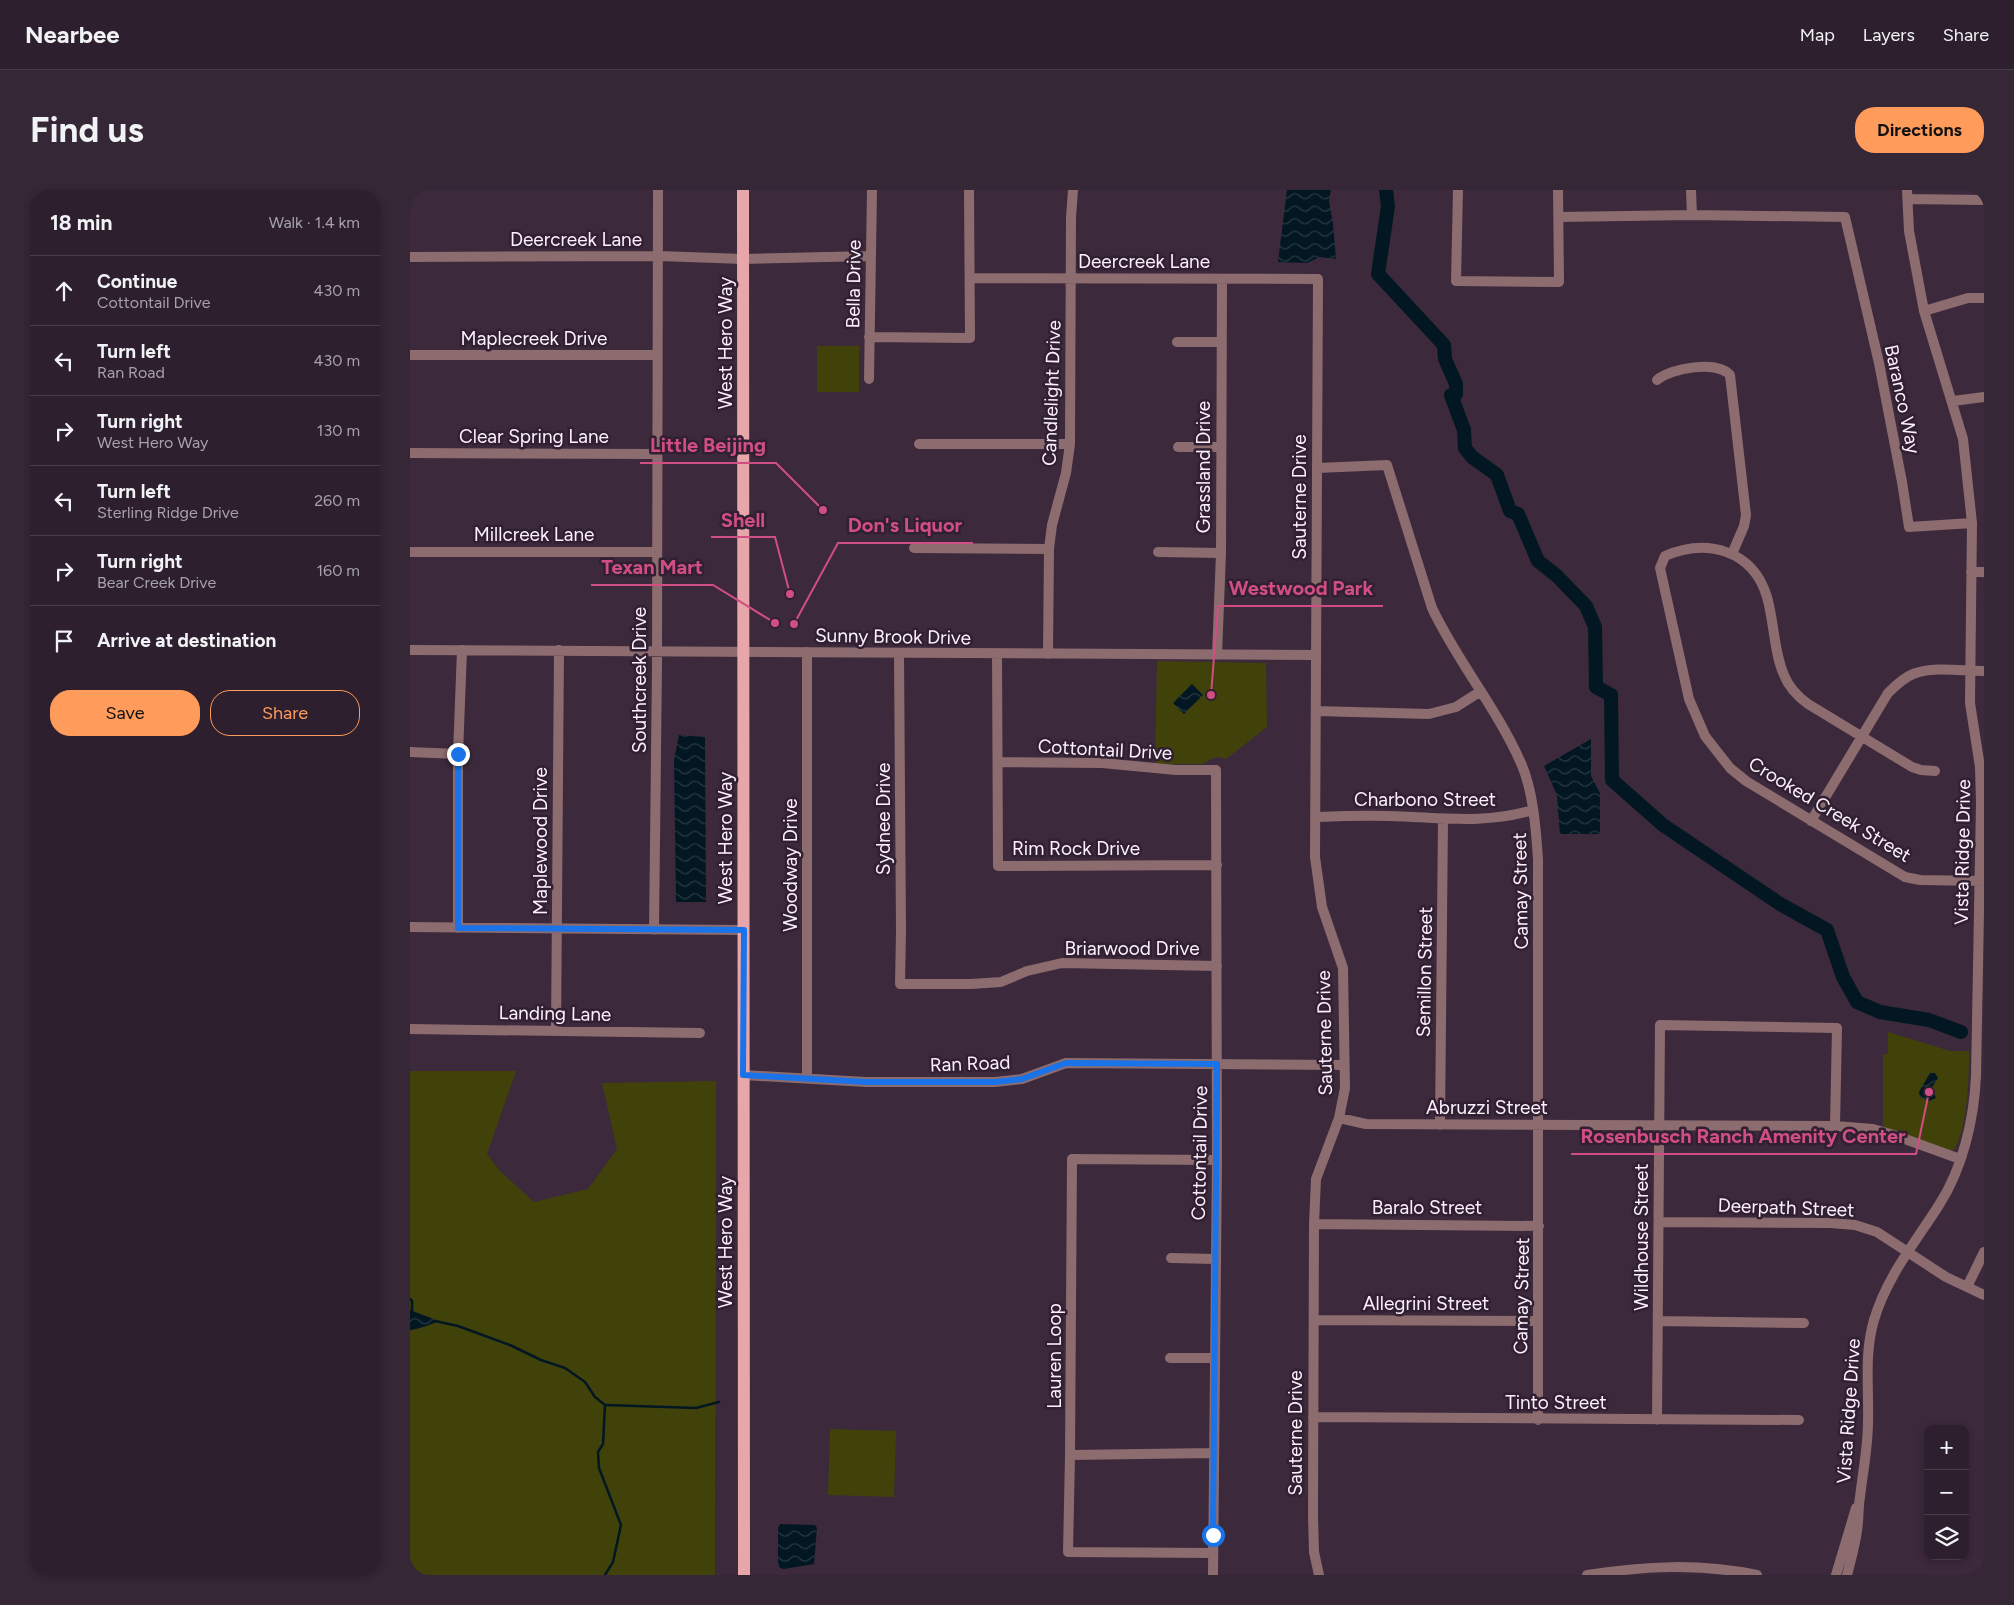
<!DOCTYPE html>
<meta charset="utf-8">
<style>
body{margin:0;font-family:Figtree,sans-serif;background:#352735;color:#f1f3f6}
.controls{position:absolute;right:15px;bottom:15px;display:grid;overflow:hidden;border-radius:10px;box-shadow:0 2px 8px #0003}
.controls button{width:45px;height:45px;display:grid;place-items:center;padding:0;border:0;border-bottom:1px solid #483d49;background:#2d1f2d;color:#f1f3f6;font:25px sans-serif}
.stop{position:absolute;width:15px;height:15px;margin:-11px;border:4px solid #1a73e8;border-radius:50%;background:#fff}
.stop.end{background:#1a73e8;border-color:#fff;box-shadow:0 1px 5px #0008}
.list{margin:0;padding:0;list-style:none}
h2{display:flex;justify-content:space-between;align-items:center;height:65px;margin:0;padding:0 20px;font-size:21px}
h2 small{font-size:16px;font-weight:400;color:#a7a2aa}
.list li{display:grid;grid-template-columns:32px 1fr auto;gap:15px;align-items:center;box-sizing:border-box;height:70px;padding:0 20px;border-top:1px solid #483d49}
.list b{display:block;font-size:19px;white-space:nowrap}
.list p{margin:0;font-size:16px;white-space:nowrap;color:#a7a2aa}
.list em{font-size:16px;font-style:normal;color:#a7a2aa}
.actions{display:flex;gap:10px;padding:15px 20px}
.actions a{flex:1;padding:11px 0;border:1px solid #ff9b5b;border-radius:20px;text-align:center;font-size:18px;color:#ff9b5b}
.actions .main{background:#ff9b5b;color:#111}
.icon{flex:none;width:28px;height:28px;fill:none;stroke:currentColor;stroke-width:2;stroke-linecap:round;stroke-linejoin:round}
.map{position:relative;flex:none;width:1574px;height:1385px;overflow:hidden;border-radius:20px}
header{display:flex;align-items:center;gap:30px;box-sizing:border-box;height:70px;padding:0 25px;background:#2d1f2d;border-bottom:1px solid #483d49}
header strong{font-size:24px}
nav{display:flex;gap:28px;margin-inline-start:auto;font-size:18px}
.intro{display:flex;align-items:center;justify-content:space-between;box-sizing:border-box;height:120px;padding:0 30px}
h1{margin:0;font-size:35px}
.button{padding:12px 22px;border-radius:20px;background:#ff9b5b;color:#111;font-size:18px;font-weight:700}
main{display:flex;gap:30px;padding:0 30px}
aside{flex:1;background:#2d1f2d;border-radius:20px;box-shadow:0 2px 8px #0003}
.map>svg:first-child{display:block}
.green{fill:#41420a}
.water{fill:url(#water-waves)}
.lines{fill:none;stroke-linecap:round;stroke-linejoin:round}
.stream{stroke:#021722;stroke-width:2.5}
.river{stroke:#021722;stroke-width:14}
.minor{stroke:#8c6c6e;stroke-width:10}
.major{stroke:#e7a6aa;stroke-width:12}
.route{stroke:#1a73e8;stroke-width:6}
.labels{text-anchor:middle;stroke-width:5;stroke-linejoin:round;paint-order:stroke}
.street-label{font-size:19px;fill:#fdf0fc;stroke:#312032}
.leader{fill:none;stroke:#d14e83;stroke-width:2}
.callout-dot{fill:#d14e83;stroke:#312032;stroke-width:2}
.callout-label{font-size:20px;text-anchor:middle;font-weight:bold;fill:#d14e83;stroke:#312032;stroke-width:5;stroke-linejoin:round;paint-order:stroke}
</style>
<header>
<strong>Nearbee</strong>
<nav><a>Map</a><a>Layers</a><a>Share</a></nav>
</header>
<div class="intro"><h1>Find us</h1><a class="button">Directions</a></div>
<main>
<aside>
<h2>18 min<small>Walk · 1.4 km</small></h2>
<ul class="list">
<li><svg class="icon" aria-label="ahead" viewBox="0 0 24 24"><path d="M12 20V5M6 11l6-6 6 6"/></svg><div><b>Continue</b><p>Cottontail Drive</p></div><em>430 m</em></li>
<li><svg class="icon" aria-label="left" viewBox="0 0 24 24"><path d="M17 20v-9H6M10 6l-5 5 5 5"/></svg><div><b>Turn left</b><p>Ran Road</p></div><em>430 m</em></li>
<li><svg class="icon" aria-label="right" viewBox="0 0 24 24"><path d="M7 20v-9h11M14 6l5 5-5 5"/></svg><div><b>Turn right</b><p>West Hero Way</p></div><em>130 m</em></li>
<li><svg class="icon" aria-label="left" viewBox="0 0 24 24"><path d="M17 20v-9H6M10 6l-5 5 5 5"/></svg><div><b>Turn left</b><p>Sterling Ridge Drive</p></div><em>260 m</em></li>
<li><svg class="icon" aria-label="right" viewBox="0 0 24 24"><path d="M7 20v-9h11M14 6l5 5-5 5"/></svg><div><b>Turn right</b><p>Bear Creek Drive</p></div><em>160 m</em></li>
<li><svg class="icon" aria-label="arrive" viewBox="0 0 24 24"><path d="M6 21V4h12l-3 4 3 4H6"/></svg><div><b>Arrive at destination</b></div></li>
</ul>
<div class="actions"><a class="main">Save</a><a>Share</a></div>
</aside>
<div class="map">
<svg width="1574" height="1385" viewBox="0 0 1574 1385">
<defs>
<pattern id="water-waves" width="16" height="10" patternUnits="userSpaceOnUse" patternTransform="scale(1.25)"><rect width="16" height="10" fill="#021722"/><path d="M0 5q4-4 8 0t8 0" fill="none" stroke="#283943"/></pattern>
</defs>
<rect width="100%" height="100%" fill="#3c293c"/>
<!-- green -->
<path class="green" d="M407 156H449V202H407Z
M747 471 856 473 857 537 816 569C805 565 803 568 793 574H745Z
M1478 842 1540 861H1559C1559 888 1558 937 1544 960H1539L1473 937V864H1478Z
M0 881H106L77 964 90 981 124 1012 178 999 207 959 192 893 306 891 305 1385H0Z
M420 1239 486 1241 484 1307 418 1305Z"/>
<!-- water -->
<path class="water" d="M877 0H921L919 11 923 34 926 69 910 67 897 73 868 72Z
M782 494 793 505 774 524 763 513Z
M269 545 295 547 296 712H266L264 570Z
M1181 549V586L1190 603V644H1150L1147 605 1134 576Z
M1520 883H1525L1528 888 1522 897 1526 908 1519 911 1510 907 1509 902Z
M0 1120 29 1131C22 1134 6 1140 0 1140Z
M370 1334 405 1335 407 1338 404 1374 374 1379 370 1378 368 1373V1338Z"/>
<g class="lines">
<!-- stream -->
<path class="stream" d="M0 1109 2 1111V1122
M25 1131 48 1136 100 1155 131 1170 155 1178 175 1192 185 1207 195 1215 193 1254 188 1262 189 1278 211 1335 203 1372 195 1385
M196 1215 286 1218 309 1212"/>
<!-- river -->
<path class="river" d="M976 0 978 16 968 84 1034 155 1035 169 1046 194V204L1041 205 1054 240 1055 258 1062 267 1087 285 1100 321 1108 324 1128 371 1147 386 1176 416 1185 437 1186 497 1201 505 1202 590 1253 635 1370 714 1417 740 1433 787 1447 812 1470 822 1519 830 1551 842"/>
<!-- minor -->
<path class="minor" d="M1048 0 1046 91 1149 92 1148 0
M1281 0 1282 25
M1498 9 1574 10
M1149 27 1282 25 1435 27 1469 173 1492 292 1499 337 1562 333
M0 67 249 66 333 69 460 66
M560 88 908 89 905 667 912 717 933 778 935 898 929 928 906 989 904 1034 903 1325 904 1362 909 1385
M1514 121 1558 108H1574
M459 147 560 148 559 0
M767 152H810
M0 165H247
M459 189 462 0
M1247 190C1261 178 1307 170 1320 185L1336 325 1334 336 1322 364
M1543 211 1574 207
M509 254H660
M768 257H810
M0 263 247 264
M907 278 977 275 1022 418C1047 471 1086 517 1110 571 1123 598 1126 639 1128 669V1230
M504 358 639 359
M0 362H247
M748 362 811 363
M1561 382H1574
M0 460C302 461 604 464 906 465
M397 462V888
M489 464 491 741 490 794H561L591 792 617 781 652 773 807 776
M587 464 588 676 807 675
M638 464 639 359 642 335 656 283 660 254 661 27 663 0
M807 465 811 363 812 90
M906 521 1019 524 1046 517 1071 501
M0 562 48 564
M588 572 692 573 766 580H806L807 970 803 1385
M1525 581 1511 580 1502 577 1398 514C1387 506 1379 498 1374 485 1364 463 1364 431 1357 407 1343 360 1297 348 1255 366L1250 378 1279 509 1295 546 1309 564 1320 578 1336 591 1495 687 1510 690 1574 691
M905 627C930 626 954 625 978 626 1029 627 1073 635 1123 620
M1401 631 1478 503C1485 496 1493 488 1503 484 1524 476 1551 481 1574 481
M0 737 334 740
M48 738V564L52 460
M244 740 247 475 248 0
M0 839 290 843
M146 841 149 460
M333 885 456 892H585L612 889 656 873 934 875
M929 928 956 934 1425 936 1463 939 1484 945 1550 969
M1030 935 1033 629
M1249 1032 1420 1033 1445 1035 1467 1042 1536 1087 1574 1105
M904 1034 1129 1036
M761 1068 805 1069
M1557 1097 1574 1062
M904 1130 1127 1131
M1248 1131 1394 1133
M760 1168H804
M903 1227 1389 1230
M1247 1230 1250 835 1427 838 1425 936
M660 1265 803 1263
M803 1363 658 1362 660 1265 662 969 807 970
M1177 1385C1235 1376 1288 1373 1347 1385
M1426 1385 1446 1318
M1437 1385C1441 1370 1445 1355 1447 1341 1449 1329 1448 1318 1450 1307 1453 1281 1458 1257 1458 1231 1459 1197 1454 1164 1464 1130 1477 1086 1505 1053 1529 1015 1553 978 1564 929 1566 886L1571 612 1570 577 1560 513 1562 333 1553 249 1514 121 1499 41 1497 0"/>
<!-- major -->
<path class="major" d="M333 0 334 1385"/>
</g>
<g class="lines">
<!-- route -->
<path class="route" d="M48 564V738L334 740 333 885 456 892H585L612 889 656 873 807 874 803 1345"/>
</g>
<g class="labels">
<!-- street labels -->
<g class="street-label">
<text x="166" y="56">Deercreek Lane</text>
<text x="734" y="78">Deercreek Lane</text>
<text transform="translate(443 94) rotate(-89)" y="7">Bella Drive</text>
<text x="124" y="155">Maplecreek Drive</text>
<text transform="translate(315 153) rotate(-90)" y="7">West Hero Way</text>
<text transform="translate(641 203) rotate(-88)" y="7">Candlelight Drive</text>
<text transform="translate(1493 209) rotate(78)" y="7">Baranco Way</text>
<text x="124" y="253">Clear Spring Lane</text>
<text transform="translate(793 277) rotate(-90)" y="7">Grassland Drive</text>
<text transform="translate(889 307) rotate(-90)" y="7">Sauterne Drive</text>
<text x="124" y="351">Millcreek Lane</text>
<text transform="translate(483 446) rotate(1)" y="7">Sunny Brook Drive</text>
<text transform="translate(229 490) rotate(-90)" y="7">Southcreek Drive</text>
<text transform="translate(695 559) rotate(3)" y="7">Cottontail Drive</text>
<text x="1015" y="616">Charbono Street</text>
<text transform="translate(1420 619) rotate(31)" y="7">Crooked Creek Street</text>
<text transform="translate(473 629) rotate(-90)" y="7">Sydnee Drive</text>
<text transform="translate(315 648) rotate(-90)" y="7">West Hero Way</text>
<text transform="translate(130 651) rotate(-90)" y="7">Maplewood Drive</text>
<text x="666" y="665">Rim Rock Drive</text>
<text transform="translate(1552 662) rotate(-89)" y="7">Vista Ridge Drive</text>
<text transform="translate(380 675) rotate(-90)" y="7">Woodway Drive</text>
<text transform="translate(1110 701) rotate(-91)" y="7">Camay Street</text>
<text x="722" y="765">Briarwood Drive</text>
<text transform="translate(1014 782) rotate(-89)" y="7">Semillon Street</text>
<text transform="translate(145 823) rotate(1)" y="7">Landing Lane</text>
<text transform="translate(914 843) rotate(-91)" y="7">Sauterne Drive</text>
<text transform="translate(560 873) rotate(-2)" y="7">Ran Road</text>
<text x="1077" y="924">Abruzzi Street</text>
<text transform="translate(789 963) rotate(-89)" y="7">Cottontail Drive</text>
<text x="1017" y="1024">Baralo Street</text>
<text transform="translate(1376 1017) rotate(2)" y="7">Deerpath Street</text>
<text transform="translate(1231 1047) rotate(-90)" y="7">Wildhouse Street</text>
<text transform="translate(315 1052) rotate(-90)" y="7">West Hero Way</text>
<text transform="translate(1111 1106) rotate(-89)" y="7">Camay Street</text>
<text x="1016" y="1120">Allegrini Street</text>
<text transform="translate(644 1166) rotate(-90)" y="7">Lauren Loop</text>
<text x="1146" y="1219">Tinto Street</text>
<text transform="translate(1438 1221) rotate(-86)" y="7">Vista Ridge Drive</text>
<text transform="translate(885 1243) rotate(-90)" y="7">Sauterne Drive</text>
</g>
</g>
<!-- callouts -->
<path class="leader" d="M413 320L366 273H230M380 404L365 347H301M384 434L428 353H563M365 433L303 395H181M801 505L808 416H973M1519 902L1506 964H1161"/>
<g class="callout-dot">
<circle cx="413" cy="320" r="5"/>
<circle cx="380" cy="404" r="5"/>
<circle cx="384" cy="434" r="5"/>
<circle cx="365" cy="433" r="5"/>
<circle cx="801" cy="505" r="5"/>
<circle cx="1519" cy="902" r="5"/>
</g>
<g class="callout-label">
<text x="298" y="262">Little Beijing</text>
<text x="333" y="337">Shell</text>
<text x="495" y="342">Don's Liquor</text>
<text x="242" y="384">Texan Mart</text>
<text x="891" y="405">Westwood Park</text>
<text x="1333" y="953">Rosenbusch Ranch Amenity Center</text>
</g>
</svg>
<div class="controls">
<button>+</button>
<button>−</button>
<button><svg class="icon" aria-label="layers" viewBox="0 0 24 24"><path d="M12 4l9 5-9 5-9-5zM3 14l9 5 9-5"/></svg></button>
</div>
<div class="stop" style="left:803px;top:1345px"></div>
<div class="stop end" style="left:48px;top:564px"></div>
</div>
</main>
